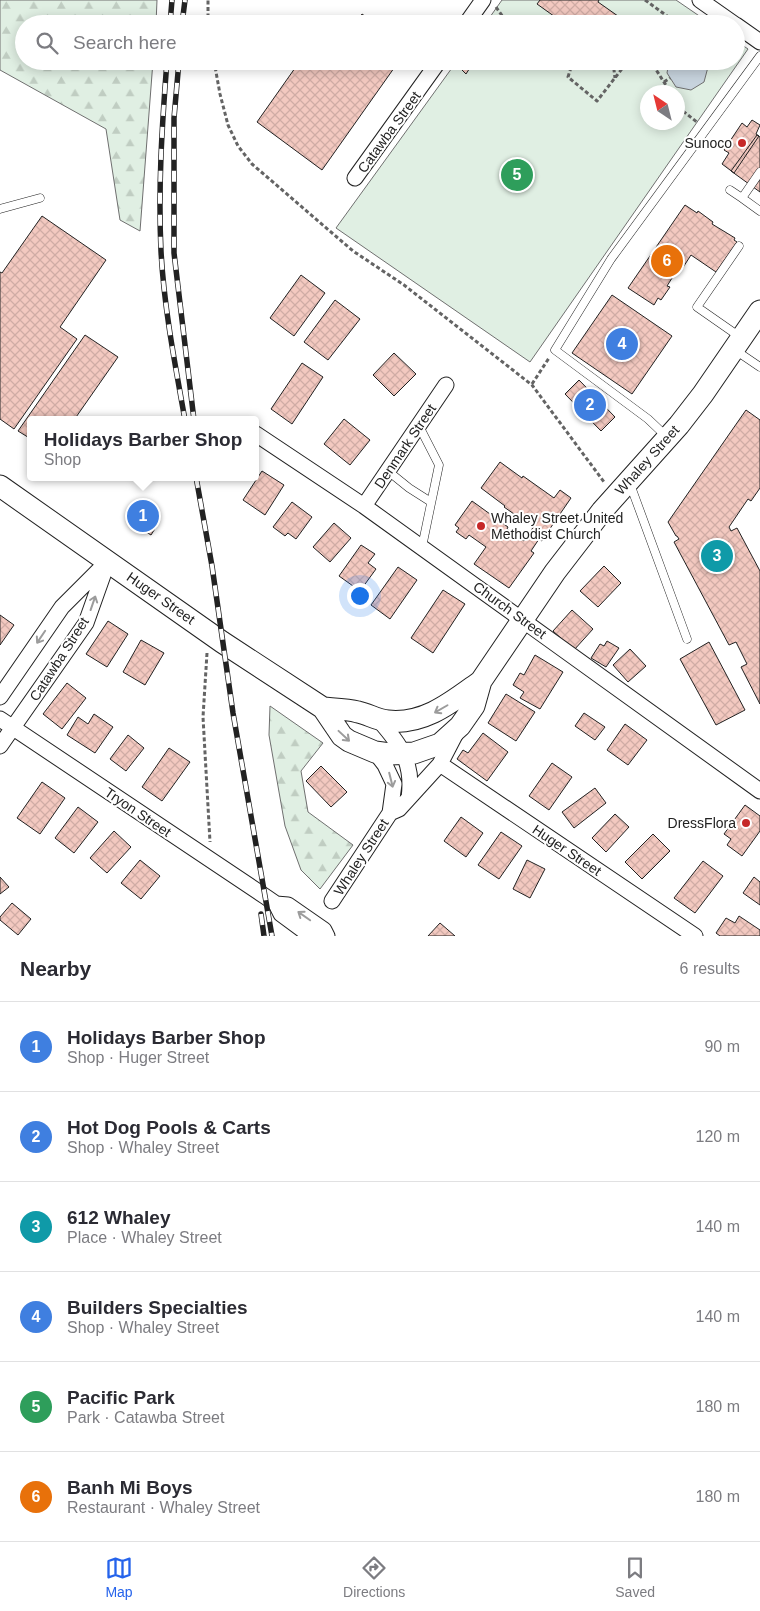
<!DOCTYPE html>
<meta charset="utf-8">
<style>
body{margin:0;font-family:Helvetica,sans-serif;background:#f7f7f7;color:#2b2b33}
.compass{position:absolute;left:640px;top:85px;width:45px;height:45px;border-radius:50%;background:#fff;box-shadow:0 2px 12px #0003;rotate:325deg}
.you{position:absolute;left:359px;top:595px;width:18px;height:18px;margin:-12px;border:4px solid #fff;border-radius:50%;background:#1a73e8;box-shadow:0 0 0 8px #1a73e833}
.badge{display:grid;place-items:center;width:32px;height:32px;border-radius:50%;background:#2563eb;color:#fff;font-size:16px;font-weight:700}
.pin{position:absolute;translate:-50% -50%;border:2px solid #fff;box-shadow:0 1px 5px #0006}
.popup{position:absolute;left:27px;top:416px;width:232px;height:65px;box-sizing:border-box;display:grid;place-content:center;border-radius:5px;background:#fff;filter:drop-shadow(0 1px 4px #0005);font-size:16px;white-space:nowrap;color:#7c7c81}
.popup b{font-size:19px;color:#2b2b33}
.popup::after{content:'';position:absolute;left:50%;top:100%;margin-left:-10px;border:10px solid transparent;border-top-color:#fff}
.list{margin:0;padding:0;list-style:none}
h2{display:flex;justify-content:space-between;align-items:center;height:65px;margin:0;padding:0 20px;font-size:21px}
h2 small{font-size:16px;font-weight:400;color:#7c7c81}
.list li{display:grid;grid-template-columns:32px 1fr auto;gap:15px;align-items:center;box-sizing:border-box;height:90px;padding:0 20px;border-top:1px solid #e1e1e2}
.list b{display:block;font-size:19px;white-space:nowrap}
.list p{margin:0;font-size:16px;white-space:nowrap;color:#7c7c81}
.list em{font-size:16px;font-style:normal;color:#7c7c81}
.icon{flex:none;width:28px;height:28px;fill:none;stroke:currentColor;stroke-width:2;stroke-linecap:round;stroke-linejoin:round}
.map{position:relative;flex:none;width:760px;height:936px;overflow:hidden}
.search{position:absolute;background:#fff;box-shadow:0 2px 12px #0003;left:15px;right:15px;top:15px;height:55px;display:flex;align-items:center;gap:12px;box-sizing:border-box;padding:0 18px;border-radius:28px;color:#7c7c81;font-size:19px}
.sheet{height:605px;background:#fff}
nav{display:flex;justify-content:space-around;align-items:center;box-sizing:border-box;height:70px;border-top:1px solid #e1e1e2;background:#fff;font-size:14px;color:#7c7c81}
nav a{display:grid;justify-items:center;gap:2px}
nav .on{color:#2563eb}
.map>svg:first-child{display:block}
.forest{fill:url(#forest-firs);stroke:#6f6f6f}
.park{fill:#e0efe3;stroke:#6f6f6f;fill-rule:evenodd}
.water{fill:#c7d3dd;stroke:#6f6f6f}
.building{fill:url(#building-cross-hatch);stroke:#222}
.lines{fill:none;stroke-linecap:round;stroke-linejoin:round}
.lane-casing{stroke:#222;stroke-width:9}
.street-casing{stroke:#222;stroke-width:17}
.secondary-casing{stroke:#222;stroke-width:23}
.path{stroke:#646464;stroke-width:3;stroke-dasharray:4 2.5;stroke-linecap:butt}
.lane{stroke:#fff;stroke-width:8}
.street{stroke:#fff;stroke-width:15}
.secondary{stroke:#fff;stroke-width:21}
.rail-casing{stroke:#222;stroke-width:5.5}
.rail{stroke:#fff;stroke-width:4;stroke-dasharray:11;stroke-linecap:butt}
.oneway{stroke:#9c9c9c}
.poi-dot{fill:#c62828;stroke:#fff;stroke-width:2}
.labels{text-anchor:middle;stroke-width:4;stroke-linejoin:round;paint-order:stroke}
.street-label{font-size:14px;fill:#222;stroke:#fff}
.poi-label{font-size:14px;fill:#222;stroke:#fff;text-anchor:end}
</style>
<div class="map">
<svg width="760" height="936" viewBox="0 0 760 936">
<defs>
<pattern id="forest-firs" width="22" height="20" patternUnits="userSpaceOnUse" patternTransform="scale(1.25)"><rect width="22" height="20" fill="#e0efe3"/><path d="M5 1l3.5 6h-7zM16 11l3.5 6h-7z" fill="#c0cdc2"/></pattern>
<pattern id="building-cross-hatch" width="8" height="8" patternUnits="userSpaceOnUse" patternTransform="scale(1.25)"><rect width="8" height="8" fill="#f3c9c0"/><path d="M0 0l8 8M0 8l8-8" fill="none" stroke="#d0aca5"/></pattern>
</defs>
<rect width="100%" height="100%" fill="#fff"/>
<!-- forest -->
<path class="forest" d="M0 0H157L156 24H24V61H153L140 231 120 220 106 129 0 70Z
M270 706 323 743 301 771 308 812 353 845 320 889 301 870 285 826 269 735Z"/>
<!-- park -->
<path class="park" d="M502 0H676L711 24H485Z
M736 41 748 49 530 362 336 228 457 61H736ZM648 92H678V122H648Z"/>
<!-- water -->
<path class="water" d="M669 61H706L708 67 704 82 691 90 676 87 667 73Z"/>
<!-- building -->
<path class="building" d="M540 0H599L598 2 625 21 623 24H565L537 4Z
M362 14 376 24H355Z
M300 61H399L322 170 257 122Z
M468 61 473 63 466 74 462 70Z
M752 120 760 125 756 134 759 136 734 173 722 164 729 153 724 150 742 123 747 127Z
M757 135 760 137V192L731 171Z
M685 205 697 213 698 211 713 222 712 224 735 238 734 240 737 242 716 272 691 255 682 269 679 267 667 286 670 287 661 300 658 298 654 305 628 288Z
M42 216 106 260 60 327 77 339 14 429 0 419V272L2 273Z
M301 275 325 293 294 336 270 318Z
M612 295 672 336 632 394 572 353Z
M335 300 360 319 328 360 304 342Z
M85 335 118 357 74 420H31V439L18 431Z
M394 353 416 374 394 396 373 375Z
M302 363 323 377 292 424 271 409Z
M579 380 615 417 601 431 565 394Z
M746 410 760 420V488L751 501 748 499 729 527 731 531 737 528 760 571V704L741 667 747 664 736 642 729 645 674 542 679 539 677 536H676L668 522Z
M344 419 370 440 350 465 324 444Z
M500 462 522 478 523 476 554 498 560 490 571 498 549 530 550 531 542 541 539 539 531 551 534 553 509 588 474 564 486 547 469 535 466 539 456 532 459 528 455 525 472 501 508 527 507 529 524 541 534 526 525 520 524 521 504 507 505 506 481 488Z
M262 471 284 485 265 515 243 500Z
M141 502 154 511 156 527 151 535 128 521Z
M292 502 312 517 296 539 288 533 285 536 273 527Z
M334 523 351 538 330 562 313 547Z
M361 545 375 554 368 563 376 569 360 591 339 576Z
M604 566 621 583 598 607 580 591Z
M398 567 417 580 390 619 371 605Z
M443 590 465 604 433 653 411 638Z
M572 610 593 629 574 650 553 631Z
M0 615 14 625 0 645Z
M108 621 128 634 107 667 86 654Z
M141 640 164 653 145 685 123 672Z
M607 641 619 648 606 667 591 658 600 644 604 646Z
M709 642 745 710 716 725 680 659Z
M630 649 646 666 628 682 613 665Z
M535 655 563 672 540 709 520 698 524 692 513 685 520 673 524 675Z
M67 683 86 698 62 729 43 714Z
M506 694 535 712 516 741 488 723Z
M584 713 605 727 595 740 575 726Z
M94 714 113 727 95 753 67 735 78 717 88 724Z
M625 724 647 740 628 765 607 750Z
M483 733 508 752 487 781 457 759 463 750 468 753Z
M128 735 144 748 126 771 110 759Z
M169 748 190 762 162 801 142 787Z
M552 763 572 777 549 810 529 796Z
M321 766 347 792 331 807 306 781Z
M42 782 65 798 40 834 17 818Z
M595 788 606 803 574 828 562 812Z
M745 805 760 816V831L742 856 727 845 731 839 724 834Z
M78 807 98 822 74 853 55 838Z
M615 814 629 827 606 852 592 838Z
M461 817 483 833 466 857 444 841Z
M114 831 131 847 107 873 90 858Z
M501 832 522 846 499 879 478 865Z
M653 834 670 851 642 879 625 862Z
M140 860 160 876 141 899 121 883Z
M527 860 545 869 530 898 513 889Z
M703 861 723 876 695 913 674 898Z
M0 877 9 887 0 894Z
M754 877 760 882V905L743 893Z
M12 903 31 919 18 935 0 920V917Z
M739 916 760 930V936H720L716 933 726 918 735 923Z
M440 923 455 936H428Z"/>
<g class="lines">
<defs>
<path id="lane" d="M760 172 742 198 760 211
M730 190 742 198
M0 209 40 198
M739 246 697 307 740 337
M735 350 760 367
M419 426 439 465 422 547
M667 437 648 419 555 350 611 259 760 56
M388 471 409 488 431 502
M630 484 687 639"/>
<path id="street" d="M700 0 734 24
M466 24 483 0
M736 25 760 42
M355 178 439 61
M256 434 364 506 760 791
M364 506 446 385
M0 697 62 607 105 564
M0 719 266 897 276 904 281 914 311 936
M378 719C400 744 414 762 409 798
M0 746 86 623 108 561
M440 764 695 936
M390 813 399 809 440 764 455 735
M332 901 390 813 394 784 385 765 375 752
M276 904 288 905 324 930 327 936"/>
<path id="secondary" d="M0 486 222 642 323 708 342 736 349 741 375 752 390 754 414 753 440 744 460 726 474 706 481 681 555 572 602 511 679 425 703 394 760 311
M323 708C335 709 347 709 358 712 368 714 377 720 388 721 425 725 453 701 481 681"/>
</defs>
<!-- lane casing -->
<use href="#lane" class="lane-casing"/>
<!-- street casing -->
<use href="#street" class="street-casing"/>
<!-- secondary casing -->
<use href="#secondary" class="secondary-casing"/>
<!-- path -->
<path class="path" d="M645 0 667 16 672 24
M496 7 508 24
M208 24V0
M515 24 519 21 525 24
M214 61 220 94 228 125 238 146 252 164 353 251 404 285 532 385 604 482
M573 61 568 77 597 101 628 61
M658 61 653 65 669 90 668 92
M613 62 615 78
M664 82 670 78
M678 107 698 123
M532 384 549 358
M207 653 203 717 210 842"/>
<!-- lane -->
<use href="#lane" class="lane"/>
<!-- street -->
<use href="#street" class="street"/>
<!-- secondary -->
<use href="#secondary" class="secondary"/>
<defs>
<path id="rail" d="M170 24 172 0
M182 24 185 0
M167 61C162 125 158 187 161 251 164 308 175 364 185 420
M179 61 174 118V253L194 420
M196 477 212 566 233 713 272 936
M261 914 264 936"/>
</defs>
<!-- rail casing -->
<use href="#rail" class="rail-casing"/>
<!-- rail -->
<use href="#rail" class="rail"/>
</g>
<!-- one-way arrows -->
<defs><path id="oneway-shaft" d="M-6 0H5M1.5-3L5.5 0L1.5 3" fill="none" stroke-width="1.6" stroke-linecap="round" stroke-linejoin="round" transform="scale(1.25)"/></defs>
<g class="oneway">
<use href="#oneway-shaft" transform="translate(93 603) rotate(-71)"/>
<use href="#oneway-shaft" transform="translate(41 637) rotate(124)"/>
<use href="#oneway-shaft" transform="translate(441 709) rotate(150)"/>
<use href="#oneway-shaft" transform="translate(344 736) rotate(43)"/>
<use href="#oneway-shaft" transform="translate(391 780) rotate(76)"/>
<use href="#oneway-shaft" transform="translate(304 916) rotate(-145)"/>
</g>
<!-- markers -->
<g class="poi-dot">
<circle cx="742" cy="143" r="5"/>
<circle cx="481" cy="526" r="5"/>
<circle cx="746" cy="823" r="5"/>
</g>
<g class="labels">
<!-- street labels -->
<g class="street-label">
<text transform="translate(389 132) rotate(-54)" y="5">Catawba Street</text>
<text transform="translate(405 446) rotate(-56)" y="5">Denmark Street</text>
<text transform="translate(647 460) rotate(-48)" y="5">Whaley Street</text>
<text transform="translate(161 598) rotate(35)" y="5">Huger Street</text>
<text transform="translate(510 610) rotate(36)" y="5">Church Street</text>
<text transform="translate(59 659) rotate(-57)" y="5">Catawba Street</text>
<text transform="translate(138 812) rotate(34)" y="5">Tryon Street</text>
<text transform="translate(567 850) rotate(34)" y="5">Huger Street</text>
<text transform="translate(361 857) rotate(-57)" y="5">Whaley Street</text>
</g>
<!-- poi labels -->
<g class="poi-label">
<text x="732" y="148">Sunoco</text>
<text x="491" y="523" text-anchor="start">Whaley Street United<tspan x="491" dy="16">Methodist Church</tspan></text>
<text x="736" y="828">DressFlora</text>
</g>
</g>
</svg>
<svg class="compass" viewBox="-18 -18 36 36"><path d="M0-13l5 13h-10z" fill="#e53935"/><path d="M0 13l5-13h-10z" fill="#7c7c81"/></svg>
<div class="you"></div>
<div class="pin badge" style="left:143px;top:516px;background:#3f7fe0">1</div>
<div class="popup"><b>Holidays Barber Shop</b>Shop</div>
<div class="pin badge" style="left:590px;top:405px;background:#3f7fe0">2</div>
<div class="pin badge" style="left:717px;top:556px;background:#0f9aa8">3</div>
<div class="pin badge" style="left:622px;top:344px;background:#3f7fe0">4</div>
<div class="pin badge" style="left:517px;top:175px;background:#2e9e5b">5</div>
<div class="pin badge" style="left:667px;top:261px;background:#e8710a">6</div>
<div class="search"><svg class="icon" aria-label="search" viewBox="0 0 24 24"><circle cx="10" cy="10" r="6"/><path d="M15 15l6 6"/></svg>Search here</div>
</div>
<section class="sheet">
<h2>Nearby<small>6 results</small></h2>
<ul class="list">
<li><span class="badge" style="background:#3f7fe0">1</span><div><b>Holidays Barber Shop</b><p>Shop · Huger Street</p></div><em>90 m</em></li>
<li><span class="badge" style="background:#3f7fe0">2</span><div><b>Hot Dog Pools &amp; Carts</b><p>Shop · Whaley Street</p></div><em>120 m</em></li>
<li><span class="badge" style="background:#0f9aa8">3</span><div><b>612 Whaley</b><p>Place · Whaley Street</p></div><em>140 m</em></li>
<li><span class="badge" style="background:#3f7fe0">4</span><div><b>Builders Specialties</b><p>Shop · Whaley Street</p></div><em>140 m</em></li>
<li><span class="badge" style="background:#2e9e5b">5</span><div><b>Pacific Park</b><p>Park · Catawba Street</p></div><em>180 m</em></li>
<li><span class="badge" style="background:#e8710a">6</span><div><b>Banh Mi Boys</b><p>Restaurant · Whaley Street</p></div><em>180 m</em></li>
</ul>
</section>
<nav>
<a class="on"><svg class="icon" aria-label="map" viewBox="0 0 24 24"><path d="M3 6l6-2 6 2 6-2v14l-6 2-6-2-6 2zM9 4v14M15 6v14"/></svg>Map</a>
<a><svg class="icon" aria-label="directions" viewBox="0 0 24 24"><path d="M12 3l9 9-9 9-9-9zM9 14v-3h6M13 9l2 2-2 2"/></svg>Directions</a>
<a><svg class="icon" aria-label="saved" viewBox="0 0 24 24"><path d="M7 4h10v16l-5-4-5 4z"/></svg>Saved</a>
</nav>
